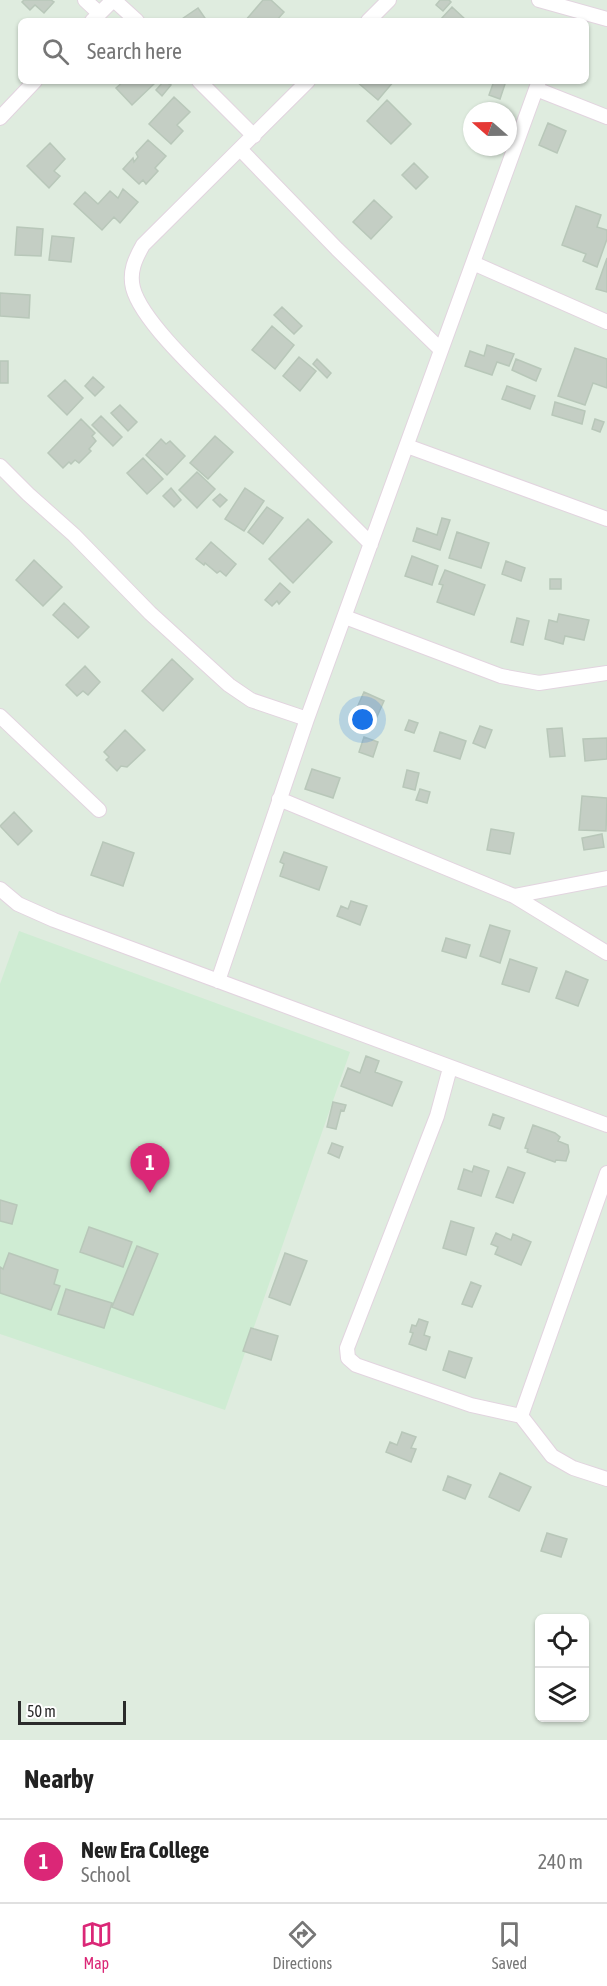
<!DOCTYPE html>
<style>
body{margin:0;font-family:"Asap Condensed",sans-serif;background:#f2f2f2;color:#222}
.controls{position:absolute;right:18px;bottom:18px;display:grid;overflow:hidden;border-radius:9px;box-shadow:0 2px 4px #0004}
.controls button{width:54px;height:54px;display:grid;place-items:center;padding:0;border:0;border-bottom:2px solid #e0e0e0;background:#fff;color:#222;font:30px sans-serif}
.compass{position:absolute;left:463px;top:102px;width:54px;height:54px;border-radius:50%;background:#fff;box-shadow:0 2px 4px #0004;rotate:290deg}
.scale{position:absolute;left:18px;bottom:15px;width:108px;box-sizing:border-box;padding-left:6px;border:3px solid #2b2b2b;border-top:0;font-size:16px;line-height:21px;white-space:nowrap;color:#2b2b2b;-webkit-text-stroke:4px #fff;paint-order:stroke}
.you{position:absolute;left:363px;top:720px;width:21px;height:21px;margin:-15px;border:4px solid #fff;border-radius:50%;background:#1a73e8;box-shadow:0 0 0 9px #1a73e833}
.badge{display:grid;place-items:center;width:39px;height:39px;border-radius:50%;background:#db2777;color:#fff;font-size:20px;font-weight:700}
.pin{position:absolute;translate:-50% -50px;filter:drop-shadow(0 2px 3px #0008)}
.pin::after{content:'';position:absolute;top:32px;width:21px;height:18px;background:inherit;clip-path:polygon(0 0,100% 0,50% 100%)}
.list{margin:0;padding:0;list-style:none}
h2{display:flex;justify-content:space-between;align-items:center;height:78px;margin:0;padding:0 24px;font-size:26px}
h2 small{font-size:20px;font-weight:400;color:#767676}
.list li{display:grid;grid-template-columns:39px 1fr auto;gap:18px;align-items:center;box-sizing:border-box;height:84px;padding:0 24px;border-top:2px solid #e0e0e0}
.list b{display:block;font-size:22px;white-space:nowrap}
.list p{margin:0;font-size:20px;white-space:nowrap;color:#767676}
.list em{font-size:20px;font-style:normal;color:#767676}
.icon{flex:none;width:33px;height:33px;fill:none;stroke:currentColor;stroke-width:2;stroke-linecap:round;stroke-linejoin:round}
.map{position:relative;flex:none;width:607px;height:1740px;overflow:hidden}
.search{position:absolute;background:#fff;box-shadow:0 2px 4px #0004;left:18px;right:18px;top:18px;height:66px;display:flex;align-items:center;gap:15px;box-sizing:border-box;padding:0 21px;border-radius:9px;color:#767676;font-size:22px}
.sheet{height:162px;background:#fff}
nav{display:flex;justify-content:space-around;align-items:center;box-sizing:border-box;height:84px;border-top:2px solid #e0e0e0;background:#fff;font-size:16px;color:#767676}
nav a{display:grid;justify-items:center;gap:3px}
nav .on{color:#db2777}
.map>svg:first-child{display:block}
.education{fill:#cfecd3}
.building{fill:#c4cec4;stroke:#b8c7b9;stroke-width:1.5}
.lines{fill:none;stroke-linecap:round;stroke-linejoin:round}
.minor-casing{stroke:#e2d4df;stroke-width:16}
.minor{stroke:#fff;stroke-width:14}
</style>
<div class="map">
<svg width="607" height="1740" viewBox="0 0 607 1740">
<rect width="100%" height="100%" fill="#dfecdf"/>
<!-- education -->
<path class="education" d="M19 931 350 1052 225 1410 0 1334V984Z"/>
<!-- building -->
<path class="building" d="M24 0H51L54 2 44 13 35 5 30 10 22 2Z
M263 0H271L284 12 276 21H245Z
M440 0H449L451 2 443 11 436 5Z
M452 7 467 21 440 20Z
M198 8 207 21H179Z
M124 81H155L156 82 132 105 116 88Z
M164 81 171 85 162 96 156 90Z
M356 81H394L378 100Z
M494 81H506L500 99 489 95Z
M174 97 190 112 177 125 183 131 171 144 149 124Z
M387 100 411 124 391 144 367 121Z
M548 123 566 131 557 153 539 145Z
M148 140 166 156 155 168 158 171 146 184 143 180 139 184 123 169 133 158 134 162 138 157 136 153Z
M50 143 65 159 54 171 60 176 49 188 27 166Z
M414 163 428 177 416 189 402 175Z
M123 189 138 202 120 223 114 217 102 230 74 204 85 192 98 204 110 191 118 198Z
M374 200 392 217 371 239 353 222Z
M576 206 601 215 597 227 607 230V239L597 267 583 261 586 254 562 245Z
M17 227 43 229 41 256 15 255Z
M52 236 74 238 71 262 49 260Z
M607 258V292L596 289Z
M0 293 30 295 29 318 0 316Z
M282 307 302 326 294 334 274 315Z
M272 326 294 345 275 369 252 350Z
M487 345 514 354 509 366 497 362 492 375 465 366 470 351 484 356Z
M575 348 607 359V388L593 383 585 405 558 396Z
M299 357 316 371 300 391 283 376Z
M317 359 331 373 327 378 313 364Z
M516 359 541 369 536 381 512 370Z
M0 361H8V383H0Z
M93 377 104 387 95 396 85 386Z
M65 380 83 398 67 415 48 396Z
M507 386 535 396 530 409 502 399Z
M555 402 585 411 582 424 552 415Z
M120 405 137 422 128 431 111 413Z
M101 416 122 437 113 446 92 425Z
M81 419 95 433 92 436 96 441 89 449 91 451 79 463 75 460 71 464 69 462 63 468 48 453Z
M595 419 604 422 600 432 592 429Z
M215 436 233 452 208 479 190 463Z
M161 439 166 444 170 441 185 456 167 475 146 455Z
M143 458 163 479 147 494 127 473Z
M197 472 215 489 197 508 179 490Z
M171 488 181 500 174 507 163 496Z
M245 488 264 501 244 531 225 519Z
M220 494 227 500 220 507 213 500Z
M267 507 283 518 263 544 248 532Z
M442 518 450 520 440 550 413 541 417 528 437 535Z
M308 519 332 542 293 583 269 559Z
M457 532 489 543 481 568 449 558Z
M211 542 236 564 226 576 220 571 217 573 205 563 204 565 196 559Z
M412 556 438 566 432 585 405 576Z
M34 560 62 587 43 606 16 580Z
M506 561 525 568 521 581 502 574Z
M445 570 485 585 474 615 437 602 443 585 439 584Z
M550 579H561V589H550Z
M280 583 290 592 279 604 277 601 272 606 265 600Z
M64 603 89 627 78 638 53 615Z
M559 614 589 620 584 640 565 636 563 644 545 639 549 620 557 622Z
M517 618 529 621 523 645 511 642Z
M172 659 193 679 163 711 142 691Z
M85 666 100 682 88 695 83 691 77 696 66 685Z
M364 692 384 701 371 730 351 721Z
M409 720 418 723 414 733 405 730Z
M480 726 492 730 485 748 473 743Z
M562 728 565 756 550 757 547 729Z
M125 730 145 750 127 767 121 766 117 771 106 760 109 757 104 752Z
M440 732 466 741 460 759 434 751Z
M364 737 378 742 373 757 359 752Z
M607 738V759L585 761 583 739Z
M312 769 340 778 333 798 305 789Z
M407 770 419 773 415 790 403 787Z
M420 789 430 792 427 803 416 800Z
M582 796 607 798 606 831 579 830Z
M14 812 32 831 18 845 0 826Z
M491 829 514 833 510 854 487 850Z
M602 834 604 847 584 850 582 838Z
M103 842 134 853 123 886 91 875Z
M284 852 327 867 319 890 280 876 284 864 280 862Z
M351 901 367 906 360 925 337 916 341 906 348 909Z
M490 925 510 931 500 963 480 956Z
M446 938 470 945 466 958 442 951Z
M510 959 537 968 529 992 502 984Z
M566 971 588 980 578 1006 556 998Z
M366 1056 379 1061 375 1072 402 1082 392 1106 341 1086 348 1068 360 1073Z
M333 1102 346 1105 344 1111 341 1110 336 1129 327 1127Z
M493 1114 504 1118 500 1129 489 1125Z
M533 1125 555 1133 560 1137 558 1141 568 1145 569 1152 566 1161 556 1160 555 1162 527 1152 528 1149 525 1148Z
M332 1143 343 1147 339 1158 328 1153Z
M474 1166 489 1171 481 1196 458 1189 464 1169 472 1172Z
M508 1167 525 1173 513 1203 496 1197Z
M0 1200 17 1205 12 1224 0 1221Z
M451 1221 474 1228 466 1255 443 1248Z
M89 1227 132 1242 123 1267 80 1252Z
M496 1233 511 1240 513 1234 531 1242 521 1265 495 1254 498 1247 491 1244Z
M137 1246 158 1254 133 1315 112 1307Z
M9 1253 58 1270 54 1284 60 1286 51 1310 0 1293V1267L3 1269Z
M285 1253 307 1261 290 1305 269 1297Z
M471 1282 481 1286 472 1307 462 1304Z
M66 1289 112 1303 104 1328 58 1314Z
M419 1319 428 1322 424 1335 430 1337 426 1350 409 1344 413 1333 410 1332 412 1325 416 1326Z
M251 1328 278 1336 271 1360 243 1351Z
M449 1351 472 1358 465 1378 443 1370Z
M402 1432 416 1437 411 1448 416 1449 411 1462 386 1452 390 1442 397 1445Z
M500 1473 531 1487 519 1511 489 1497Z
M448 1476 471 1485 465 1499 443 1490Z
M547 1533 567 1539 561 1557 541 1551Z"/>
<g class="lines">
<defs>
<path id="minor" d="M85 0 99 13
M114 0 137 21
M539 0 607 19
M92 21 113 0
M368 21 389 0
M199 81 254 136
M308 81 143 245C135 259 129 272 133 288 142 323 208 382 235 409 281 454 326 499 371 544
M536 89 607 117
M0 118 35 81
M240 149 337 249 441 350
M473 263 607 322
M407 446 607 519
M0 466 28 494 74 535 150 613 229 685 251 700 307 719
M345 617 501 676 539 683 607 673
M0 716 99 810
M279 799 514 896 607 953
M0 889 18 904 54 920 607 1125
M514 896 607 878
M218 981 307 719 539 81
M450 1068 437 1116 347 1348 348 1358 356 1365 471 1405 521 1416 552 1456 573 1468 607 1479
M521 1416 607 1173"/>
</defs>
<!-- minor casing -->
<use href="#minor" class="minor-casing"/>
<!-- minor -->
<use href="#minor" class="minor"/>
</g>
</svg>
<div class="controls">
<button><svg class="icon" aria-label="locate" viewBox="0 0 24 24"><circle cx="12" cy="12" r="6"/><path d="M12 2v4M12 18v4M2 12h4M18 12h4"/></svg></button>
<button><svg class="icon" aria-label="layers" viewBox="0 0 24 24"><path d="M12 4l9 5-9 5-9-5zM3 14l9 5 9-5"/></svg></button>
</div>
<svg class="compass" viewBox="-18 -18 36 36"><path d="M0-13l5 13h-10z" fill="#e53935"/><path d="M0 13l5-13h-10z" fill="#767676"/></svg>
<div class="scale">50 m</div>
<div class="you"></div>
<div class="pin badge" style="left:150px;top:1193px">1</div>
<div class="search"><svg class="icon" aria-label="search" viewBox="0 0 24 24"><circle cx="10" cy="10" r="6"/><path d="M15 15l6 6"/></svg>Search here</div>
</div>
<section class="sheet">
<h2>Nearby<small></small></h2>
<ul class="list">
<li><span class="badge">1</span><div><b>New Era College</b><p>School</p></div><em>240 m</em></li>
</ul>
</section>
<nav>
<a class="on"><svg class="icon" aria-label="map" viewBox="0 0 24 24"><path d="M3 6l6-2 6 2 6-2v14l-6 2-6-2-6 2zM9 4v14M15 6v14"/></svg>Map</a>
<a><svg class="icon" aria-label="directions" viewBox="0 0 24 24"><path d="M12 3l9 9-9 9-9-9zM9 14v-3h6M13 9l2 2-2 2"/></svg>Directions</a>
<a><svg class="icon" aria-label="saved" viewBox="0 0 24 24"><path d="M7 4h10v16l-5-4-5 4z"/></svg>Saved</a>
</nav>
